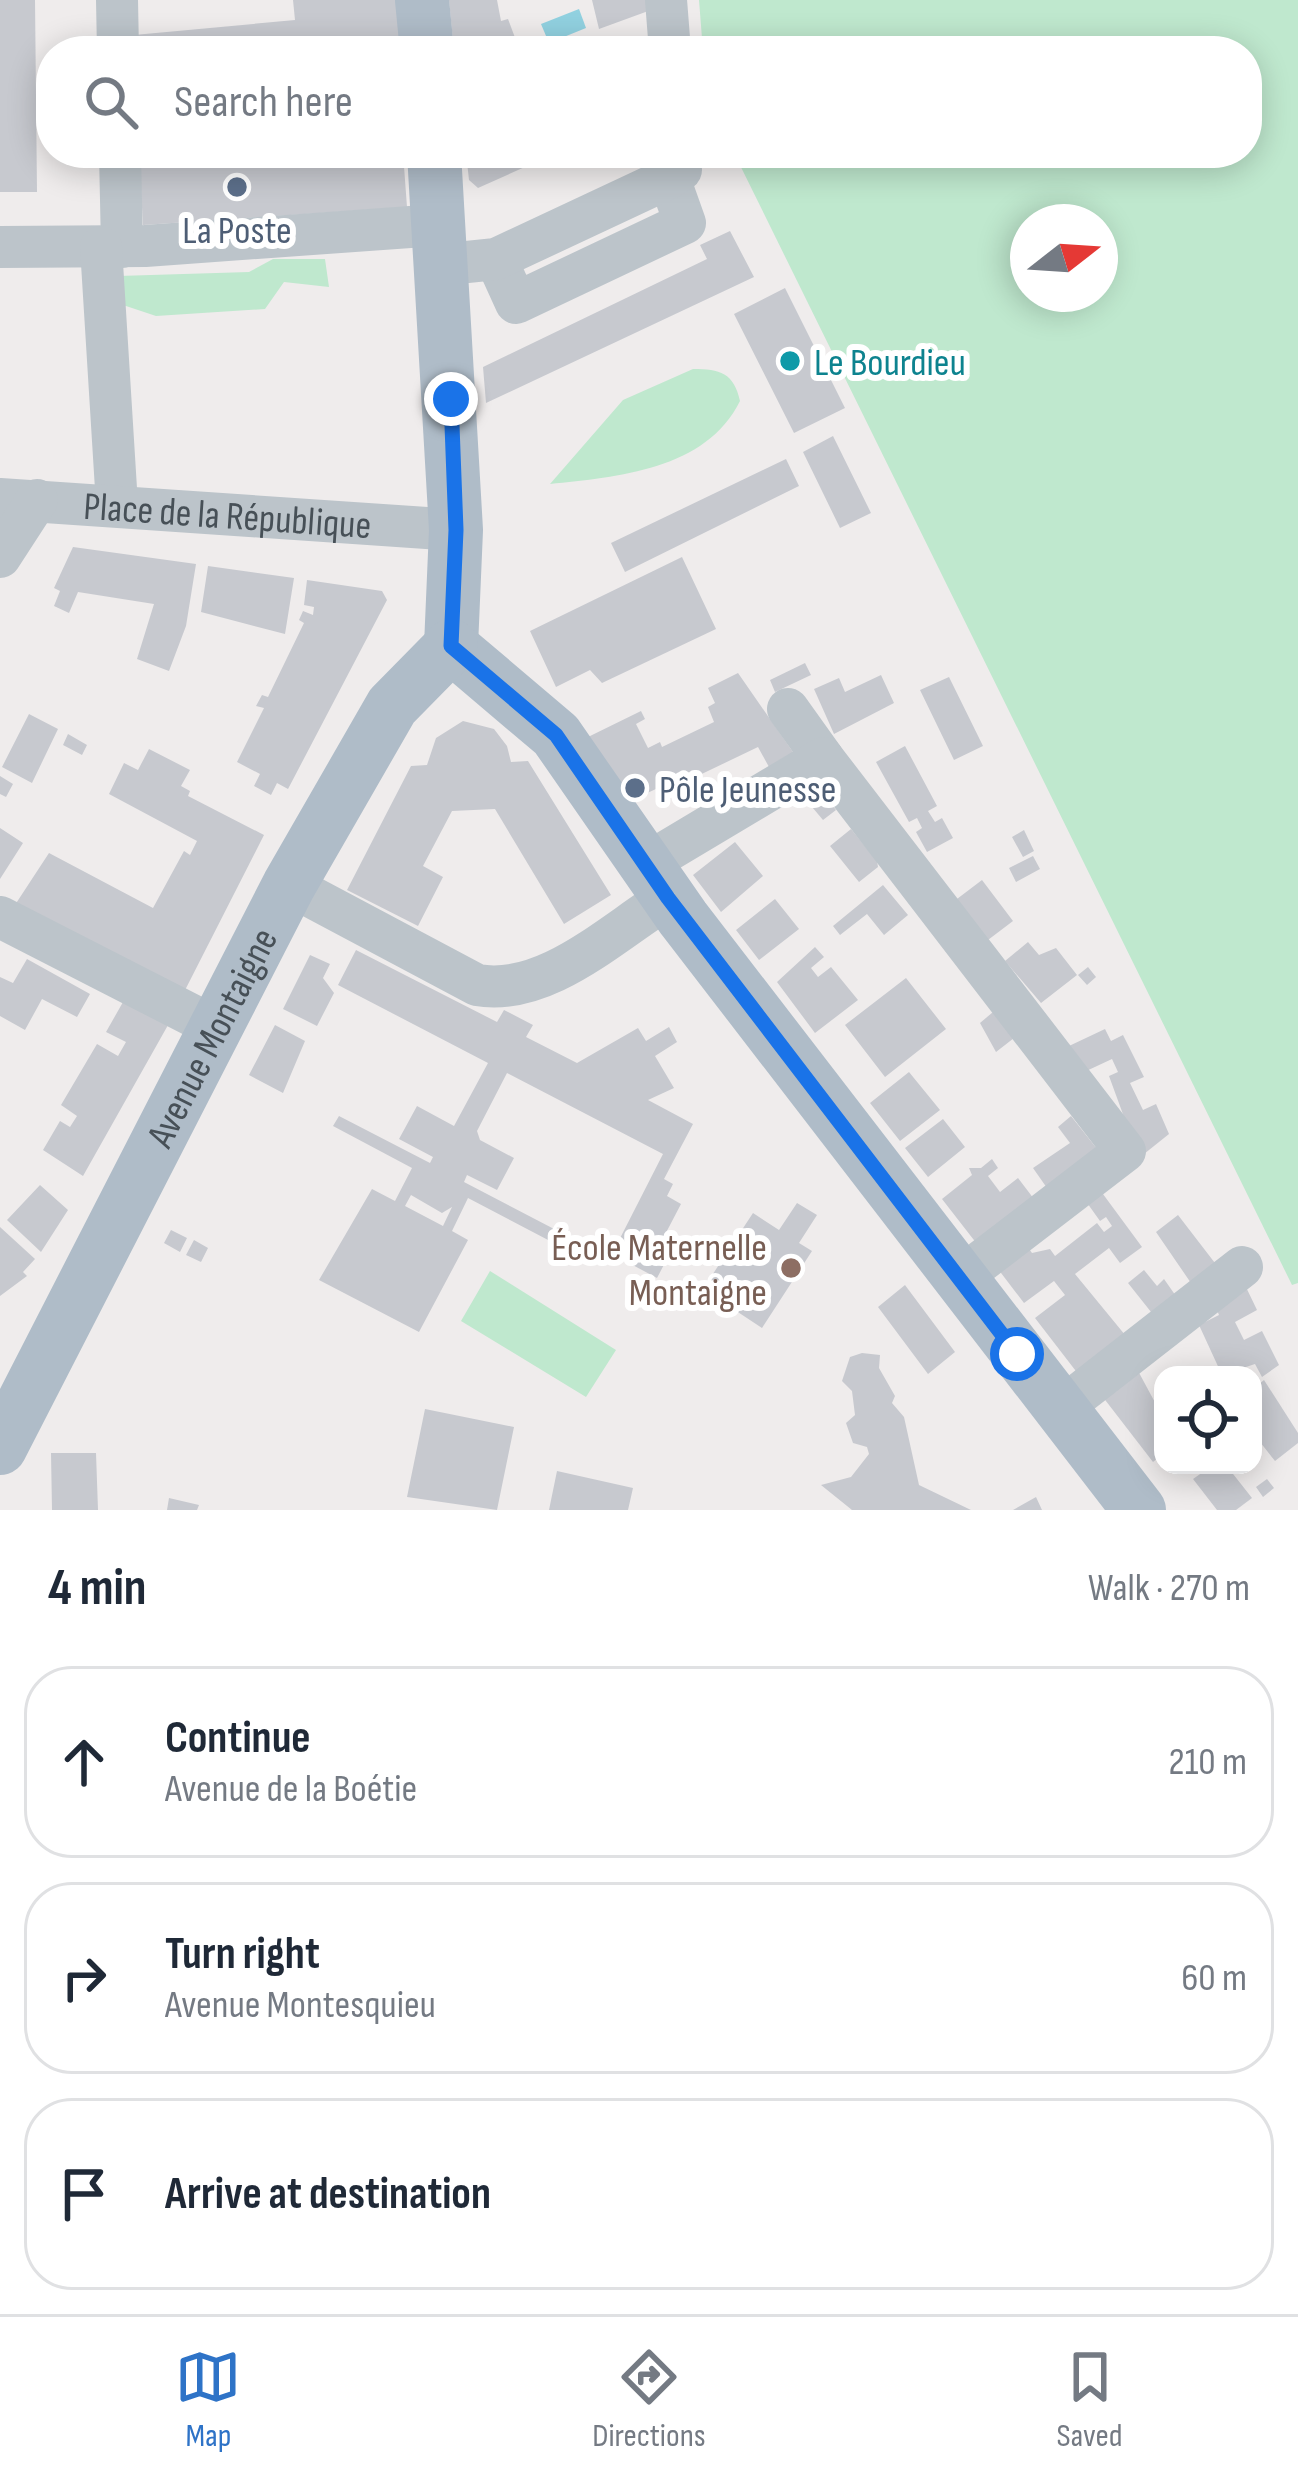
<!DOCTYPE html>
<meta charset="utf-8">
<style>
body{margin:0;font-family:"Sofia Sans Condensed",sans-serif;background:#f2f2f3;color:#1f2937}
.controls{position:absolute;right:36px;bottom:36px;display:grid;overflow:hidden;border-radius:24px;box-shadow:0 6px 30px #0003}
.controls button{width:108px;height:108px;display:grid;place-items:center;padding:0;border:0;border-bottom:3px solid #e0e1e3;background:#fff;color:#1f2937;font:60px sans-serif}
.compass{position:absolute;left:1010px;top:204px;width:108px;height:108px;border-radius:50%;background:#fff;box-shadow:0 6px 30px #0003;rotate:73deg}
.stop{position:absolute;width:36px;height:36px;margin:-27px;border:9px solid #1a73e8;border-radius:50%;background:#fff}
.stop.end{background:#1a73e8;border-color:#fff;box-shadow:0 3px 12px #0008}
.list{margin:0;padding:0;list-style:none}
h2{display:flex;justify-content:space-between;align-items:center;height:156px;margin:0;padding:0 48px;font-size:51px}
h2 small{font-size:39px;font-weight:400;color:#747a83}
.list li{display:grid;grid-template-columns:78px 1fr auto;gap:36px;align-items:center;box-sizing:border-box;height:192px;margin:0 24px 24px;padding:0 24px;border:3px solid #e0e1e3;border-radius:48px}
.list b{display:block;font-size:45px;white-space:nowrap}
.list p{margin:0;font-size:39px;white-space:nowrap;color:#747a83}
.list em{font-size:39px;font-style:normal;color:#747a83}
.icon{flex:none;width:66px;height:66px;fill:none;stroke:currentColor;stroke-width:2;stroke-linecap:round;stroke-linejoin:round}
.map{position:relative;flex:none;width:1298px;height:1510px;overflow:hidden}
.search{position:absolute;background:#fff;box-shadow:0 6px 30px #0003;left:36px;right:36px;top:36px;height:132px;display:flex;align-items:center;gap:30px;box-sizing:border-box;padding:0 42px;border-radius:48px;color:#747a83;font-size:45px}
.sheet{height:804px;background:#fff}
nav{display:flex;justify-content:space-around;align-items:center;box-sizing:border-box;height:168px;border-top:3px solid #e0e1e3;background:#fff;font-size:33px;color:#747a83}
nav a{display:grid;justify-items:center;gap:6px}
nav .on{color:#2e73c7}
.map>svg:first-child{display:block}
.green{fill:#bfe8ce;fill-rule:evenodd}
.water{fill:#91d1e0}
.building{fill:#c7c9cf;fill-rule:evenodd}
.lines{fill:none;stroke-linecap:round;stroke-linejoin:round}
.minor{stroke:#bcc4ca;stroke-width:42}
.major{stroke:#afbcc8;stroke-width:54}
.route{stroke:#1a73e8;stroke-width:15}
.service-dot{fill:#5c6f8a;stroke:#fff;stroke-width:4.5}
.culture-dot{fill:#0f9aa8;stroke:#fff;stroke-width:4.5}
.education-dot{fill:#8d6e63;stroke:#fff;stroke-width:4.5}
.labels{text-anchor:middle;stroke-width:12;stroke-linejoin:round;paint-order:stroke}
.service-label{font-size:39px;fill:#4e5e75;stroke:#fff}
.culture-label{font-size:39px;fill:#0d838f;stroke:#fff;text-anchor:start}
.street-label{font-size:39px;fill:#475057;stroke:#fff}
.education-label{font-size:39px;fill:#785e54;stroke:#fff;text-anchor:end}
</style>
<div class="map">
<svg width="1298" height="1510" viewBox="0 0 1298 1510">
<rect width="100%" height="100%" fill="#efecec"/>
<!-- green -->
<path class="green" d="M699 0H1298V1283L1292 1285 734 153H1247V51H703ZM1100 222V294H1028V222Z
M273 259H325L329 287 284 282 265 309 156 316 123 305 118 276 249 272Z
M693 369C720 369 734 373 740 401 706 470 617 477 550 484L623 400Z
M490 1271 616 1350 586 1397 461 1321Z"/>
<!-- water -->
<path class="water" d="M579 9 586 28 549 43 541 24Z"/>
<!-- building -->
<path class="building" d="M0 0H35L37 192H0Z
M293 0H398L402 51H335V44L133 51 134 35 295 20Z
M449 0H497L501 21 508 19 520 51H454Z
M592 0H648L651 10 599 29Z
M139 153H188L189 158 403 153 407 207 143 225Z
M466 153H556L478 188 469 180Z
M730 231 754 277 486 403 483 367 707 259 700 245Z
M785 288 845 408 794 433 734 314Z
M833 436 871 513 840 528 803 452Z
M786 459 799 486 625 572 611 543Z
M73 547 196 564 186 626 169 671 137 659 154 604 78 592 69 613 54 606 60 591 54 588Z
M682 557 716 629 602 683 590 670 556 687 530 631Z
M208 566 294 578 285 634 201 612Z
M307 580 382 591 387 600 288 789 277 783 271 795 254 786 260 774 237 762 264 708 256 706 262 695 268 697 304 623 299 620 303 611 313 615 314 607 304 605Z
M805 663 811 675 775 692 770 680Z
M738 673 795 755 769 767 758 747 660 794 658 788 626 803 588 737 641 711 645 719 636 724 648 748 660 742 662 747 714 722 708 707 715 703 708 688Z
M881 675 894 703 834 734 814 689 839 678 845 692Z
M949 677 983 746 954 760 920 690Z
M29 714 58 729 32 783 2 767Z
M463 721 494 729 507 746 511 762 528 761 611 895 564 924 495 809 452 811 423 866 443 877 418 926 347 890 411 766 427 765 436 738Z
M68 734 87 745 82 755 63 745Z
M905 746 937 806 928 811 935 822 942 818 953 838 927 852 916 832 922 828 917 818 909 822 876 762Z
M149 749 190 770 181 786 190 791 188 796 264 835 180 1000 11 911 49 853 153 908 184 851 190 855 197 841 109 794 124 763 138 770Z
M0 776 13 784 6 797 0 794Z
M820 789 836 810 823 820 807 801Z
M0 828 23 843 0 879Z
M851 829 877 861 878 867 859 882 830 846Z
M1024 830 1034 851 1023 857 1012 837Z
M735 842 763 876 721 912 693 875Z
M1033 856 1040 869 1016 882 1009 868Z
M982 880 1013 921 984 943 953 902Z
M883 885 908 915 884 935 867 914 840 935 833 926Z
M775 899 799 929 759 960 736 930Z
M1028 942 1039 955 1056 948 1077 975 1041 1003 1005 961Z
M815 947 824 957 811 968 818 977 831 967 858 1000 815 1033 777 982Z
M356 950 497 1022 504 1010 510 1013 533 1025 526 1037 577 1063 638 1028 646 1041 669 1027 677 1042 655 1056 674 1088 648 1100 693 1124 664 1179 673 1184 667 1196 681 1204 658 1248 669 1255 657 1278 612 1254 663 1154 507 1073 477 1131 480 1140 514 1158 497 1190 467 1175 464 1182 556 1230 550 1241 468 1198 452 1231 468 1240 419 1332 319 1280 372 1189 395 1201 412 1168 333 1126 339 1116 430 1163 433 1157 399 1139 417 1106 454 1126 488 1063 338 985ZM411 1195 442 1213 452 1207 443 1226 405 1206Z
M310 955 330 964 323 978 334 993 317 1026 283 1009Z
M27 959 90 994 77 1017 42 999 25 1030 0 1016V977L13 983Z
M1088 967 1096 977 1087 985 1078 975Z
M906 978 946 1029 885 1077 845 1025Z
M127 995 172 1018 83 1176 43 1150 60 1121 70 1127 77 1116 61 1105 97 1044 118 1056 126 1042 106 1032Z
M993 1012 1014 1038 996 1052 980 1023Z
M275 1025 305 1041 283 1093 249 1075Z
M1105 1029 1111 1041 1123 1035 1144 1077 1130 1083 1143 1110 1156 1104 1169 1134 1139 1158 1109 1076 1118 1072 1112 1059 1082 1073 1069 1046Z
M909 1072 940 1110 900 1141 870 1103Z
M1071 1116 1097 1149 1047 1188 1033 1168 1070 1143 1058 1127Z
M943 1119 965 1147 928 1177 905 1148Z
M992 1159 998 1168 988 1176 1000 1192 1018 1178 1034 1199 977 1244 942 1199 972 1175 969 1168H981Z
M40 1185 68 1210 41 1252 7 1220Z
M1100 1190 1142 1247 1120 1263 1109 1248 1075 1274 1130 1341 1082 1379 1035 1318 1065 1295 1054 1281 1024 1303 998 1269 1027 1246 1032 1253 1050 1249 1055 1256 1097 1223 1104 1232 1112 1226 1106 1217 1100 1221 1085 1200Z
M797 1203 817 1215 799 1243 812 1251 762 1328 703 1289 753 1213 779 1230Z
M1178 1215 1218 1267 1193 1286 1156 1232Z
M0 1227 35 1259 23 1272 27 1276 0 1296Z
M171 1230 187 1238 180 1252 164 1243Z
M194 1240 208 1248 201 1262 186 1255Z
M1144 1270 1157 1286 1164 1279 1178 1299 1155 1317 1128 1283Z
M1244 1283 1257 1310 1235 1322 1244 1340 1262 1331 1279 1365 1262 1377 1255 1364 1222 1375 1199 1325 1219 1315 1215 1305Z
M905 1285 955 1352 928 1374 878 1307Z
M862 1353 880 1355 879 1368 895 1396 892 1403 904 1417 919 1485 971 1510H852L821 1485 851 1477 869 1454 867 1447 853 1443 846 1423 855 1415 852 1391 842 1381 850 1357Z
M1137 1369 1158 1408 1163 1403V1454L1153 1462 1099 1392Z
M1264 1380 1298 1433V1443L1275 1461 1253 1433V1389Z
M425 1409 514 1427 497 1510 407 1497Z
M51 1453H96L98 1510H52Z
M1213 1465H1226L1252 1498 1236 1510H1217L1193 1479Z
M557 1471 633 1488 628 1510H549Z
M1267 1479 1274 1488 1263 1497 1256 1487Z
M1036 1497 1042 1510H1013Z
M169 1498 199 1505 197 1510H167Z"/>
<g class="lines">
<!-- minor -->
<g class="minor">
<path d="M117 0 118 51"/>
<path d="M666 0 670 51"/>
<path d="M120 153 122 247"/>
<path d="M0 247 145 246 438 225"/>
<path d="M101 247 117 505"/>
<path d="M496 259 516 303 685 223 669 178"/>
<path d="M467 262 496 259 669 178 681 170 680 161"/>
<path id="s1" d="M0 499 456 530"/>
<path d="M0 557 37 500"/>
<path d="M788 709 823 758"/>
<path d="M644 865 823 758 1125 1151 957 1280"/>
<path d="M289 885 477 985C546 997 611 933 668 898"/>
<path d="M0 917 217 1028"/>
<path d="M1060 1409 1242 1267"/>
</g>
<!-- major -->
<g class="major">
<path d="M422 0 427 51"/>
<path d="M434 153 456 530 451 646"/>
<path d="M451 646 556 735 683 918 1139 1510"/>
<path id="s2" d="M0 1448 289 885 392 706 451 646"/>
</g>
</g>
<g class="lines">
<!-- route -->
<path class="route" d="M451 399 456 530 451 646 556 735 668 898 1017 1354"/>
</g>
<!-- markers -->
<g class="service-dot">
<circle cx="237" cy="187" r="12"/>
<circle cx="635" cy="788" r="12"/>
</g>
<circle class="culture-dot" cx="790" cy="361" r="12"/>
<circle class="education-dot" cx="791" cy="1268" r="12"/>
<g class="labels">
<!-- service labels -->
<g class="service-label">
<text x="237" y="243">La Poste</text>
<text x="659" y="802" text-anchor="start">Pôle Jeunesse</text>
</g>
<!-- culture labels -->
<g class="culture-label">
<text x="814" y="375">Le Bourdieu</text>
</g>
<!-- street labels -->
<g class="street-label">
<text dy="14" stroke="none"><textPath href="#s1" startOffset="228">Place de la République</textPath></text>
<text dy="14" stroke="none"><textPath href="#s2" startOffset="462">Avenue Montaigne</textPath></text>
</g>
<!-- education labels -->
<g class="education-label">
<text x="767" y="1260">École Maternelle<tspan x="767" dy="45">Montaigne</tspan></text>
</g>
</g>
</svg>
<div class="controls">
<button><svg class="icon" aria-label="locate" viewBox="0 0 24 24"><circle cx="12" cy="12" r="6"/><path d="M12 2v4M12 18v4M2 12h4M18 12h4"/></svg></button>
</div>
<svg class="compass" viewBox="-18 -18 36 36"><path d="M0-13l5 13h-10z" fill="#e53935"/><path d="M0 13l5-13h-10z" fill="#747a83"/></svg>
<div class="stop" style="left:1017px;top:1354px"></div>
<div class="stop end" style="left:451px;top:399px"></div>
<div class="search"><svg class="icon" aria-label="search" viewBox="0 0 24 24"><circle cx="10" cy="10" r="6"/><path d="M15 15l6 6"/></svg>Search here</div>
</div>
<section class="sheet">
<h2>4 min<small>Walk · 270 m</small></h2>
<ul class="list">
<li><svg class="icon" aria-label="ahead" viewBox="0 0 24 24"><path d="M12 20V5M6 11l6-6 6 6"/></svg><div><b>Continue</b><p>Avenue de la Boétie</p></div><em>210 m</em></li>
<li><svg class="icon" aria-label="right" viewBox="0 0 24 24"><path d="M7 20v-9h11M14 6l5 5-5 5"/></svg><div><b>Turn right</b><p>Avenue Montesquieu</p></div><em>60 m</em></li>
<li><svg class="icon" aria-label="arrive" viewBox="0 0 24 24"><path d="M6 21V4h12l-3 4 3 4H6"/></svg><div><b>Arrive at destination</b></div></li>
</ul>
</section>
<nav>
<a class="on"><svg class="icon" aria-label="map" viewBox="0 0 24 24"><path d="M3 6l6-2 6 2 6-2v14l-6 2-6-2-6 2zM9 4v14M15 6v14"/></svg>Map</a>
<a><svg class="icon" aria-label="directions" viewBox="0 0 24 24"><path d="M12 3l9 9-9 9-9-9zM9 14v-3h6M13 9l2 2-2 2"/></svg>Directions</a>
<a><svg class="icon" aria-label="saved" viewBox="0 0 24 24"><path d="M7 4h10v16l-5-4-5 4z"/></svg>Saved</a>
</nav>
